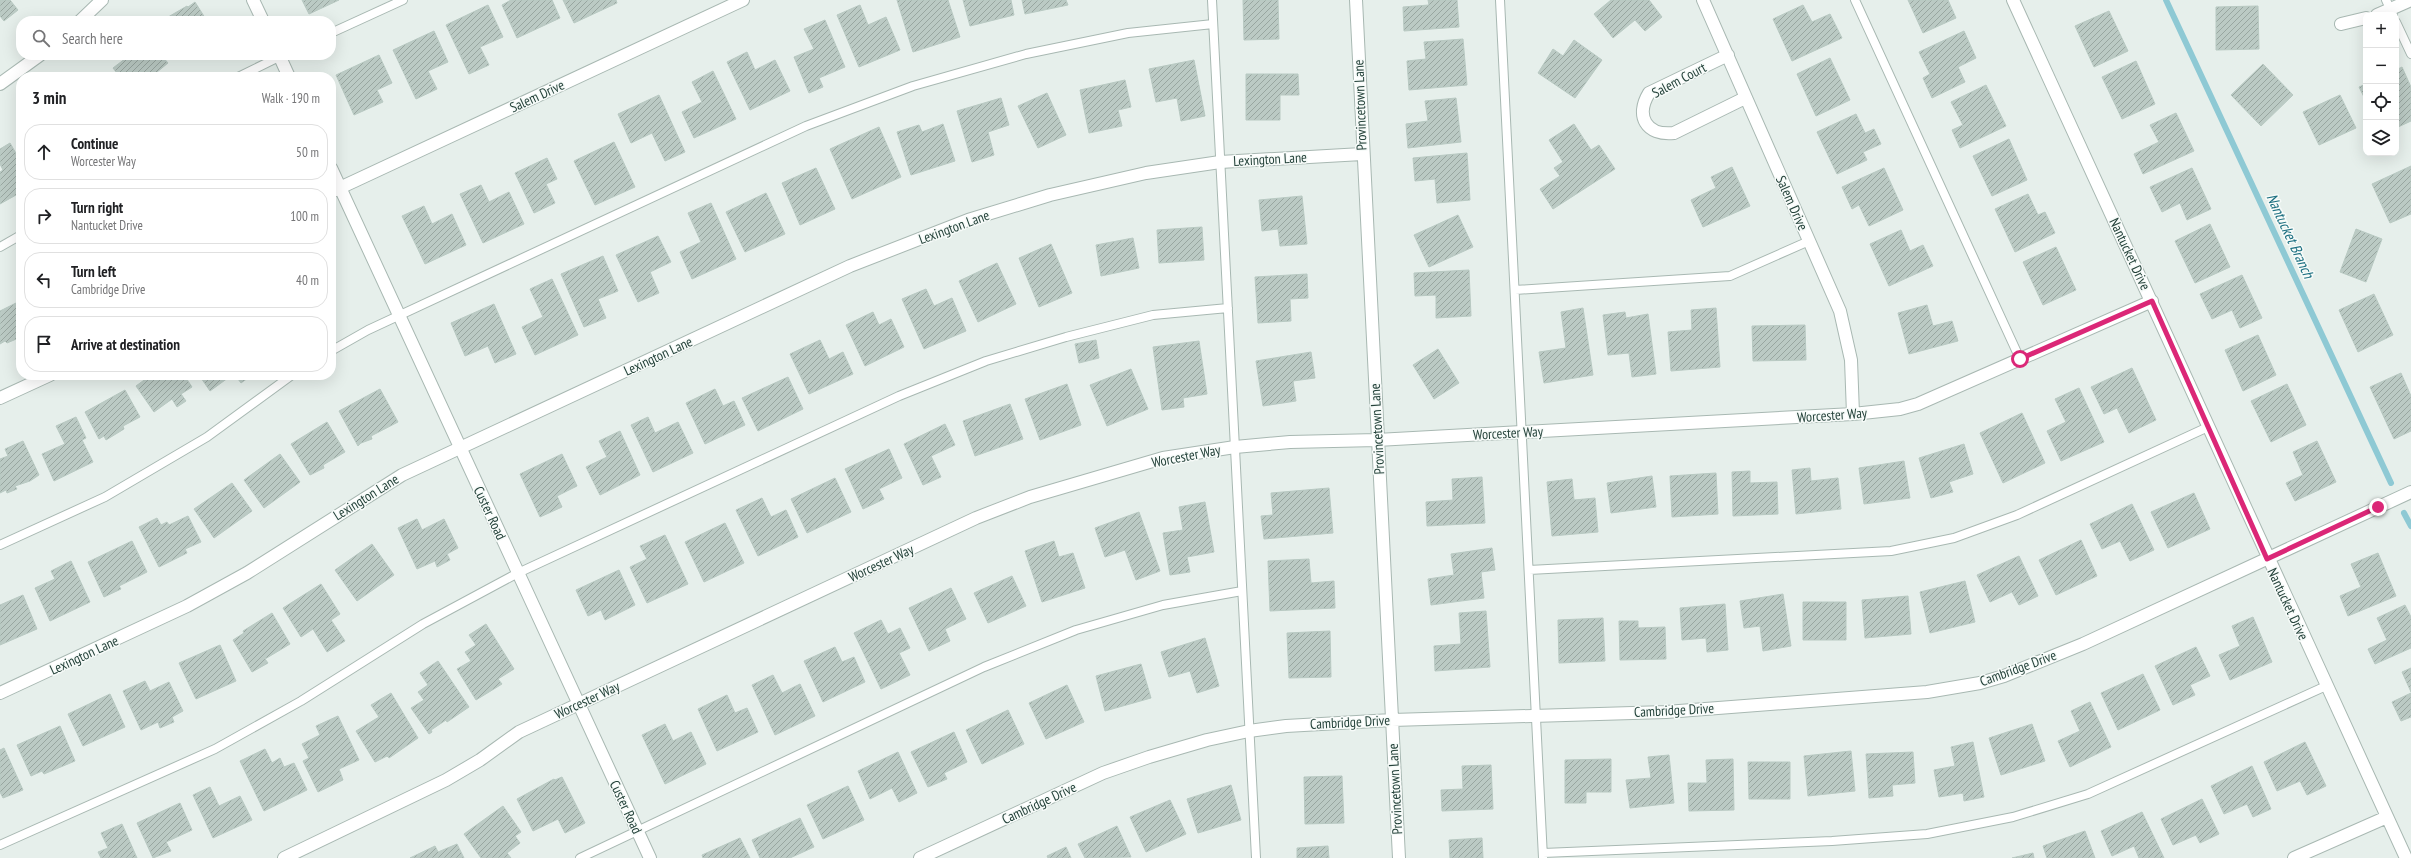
<!DOCTYPE html>
<meta charset="utf-8">
<style>
body{margin:0;font-family:"PT Sans Narrow",sans-serif;background:#f2f2f2;color:#202124}
.controls{position:absolute;right:12px;top:12px;display:grid;overflow:hidden;border-radius:8px;box-shadow:0 4px 16px #0002}
.controls button{width:36px;height:36px;display:grid;place-items:center;padding:0;border:0;border-bottom:1px solid #e0e0e0;background:#fff;color:#202124;font:20px sans-serif}
.stop{position:absolute;width:12px;height:12px;margin:-9px;border:3px solid #db2777;border-radius:50%;background:#fff}
.stop.end{background:#db2777;border-color:#fff;box-shadow:0 1px 4px #0008}
.list{margin:0;padding:0;list-style:none}
h2{display:flex;justify-content:space-between;align-items:center;height:52px;margin:0;padding:0 16px;font-size:17px}
h2 small{font-size:13px;font-weight:400;color:#757577}
.list li{display:grid;grid-template-columns:26px 1fr auto;gap:12px;align-items:center;box-sizing:border-box;height:56px;margin:0 8px 8px;padding:0 8px;border:1px solid #e0e0e0;border-radius:16px}
.list b{display:block;font-size:15px;white-space:nowrap}
.list p{margin:0;font-size:13px;white-space:nowrap;color:#757577}
.list em{font-size:13px;font-style:normal;color:#757577}
.icon{flex:none;width:22px;height:22px;fill:none;stroke:currentColor;stroke-width:2;stroke-linecap:round;stroke-linejoin:round}
.map{position:relative;flex:none;width:2411px;height:858px;overflow:hidden}
.search{position:absolute;background:#fff;box-shadow:0 4px 16px #0002;left:16px;top:16px;width:320px;height:44px;display:flex;align-items:center;gap:10px;box-sizing:border-box;padding:0 14px;border-radius:16px;color:#757577;font-size:15px}
.panel{position:absolute;background:#fff;box-shadow:0 4px 16px #0002;left:16px;top:72px;width:320px;height:308px;border-radius:16px}
.map>svg:first-child{display:block}
.lines{fill:none;stroke-linecap:round;stroke-linejoin:round}
.stream{stroke:#8ec9d4;stroke-width:6}
.building{fill:url(#building-hatch);stroke:#b8c9c2}
.service-casing{stroke:#a8b8b2;stroke-width:10}
.minor-casing{stroke:#a8b8b2;stroke-width:14}
.tertiary-casing{stroke:#a8b8b2;stroke-width:14}
.service{stroke:#fff;stroke-width:8}
.minor{stroke:#fff;stroke-width:12}
.tertiary{stroke:#fff;stroke-width:12}
.route{stroke:#db2777;stroke-width:5}
.labels{text-anchor:middle;stroke-width:3;stroke-linejoin:round;paint-order:stroke}
.street-label{font-size:14px;fill:#24423a;stroke:#f7fbf9}
.water-label{font-size:15px;font-style:italic;fill:#1c6f80;stroke:#f7fbf9}
</style>
<div class="map">
<svg width="2411" height="858" viewBox="0 0 2411 858">
<defs>
<pattern id="building-hatch" width="6" height="6" patternUnits="userSpaceOnUse"><rect width="6" height="6" fill="#bbcac4"/><path d="M-1 1l2-2M0 6l6-6M5 7l2-2" fill="none" stroke="#98a6a0"/></pattern>
</defs>
<rect width="100%" height="100%" fill="#e6efeb"/>
<g class="lines">
<!-- stream -->
<path class="stream" d="M2166 0 2391 483
M2404 513 2411 526"/>
</g>
<!-- building -->
<path class="building" d="M0 0H10L18 10 4 21 0 16Z
M302 0H339L309 14Z
M511 0H552L560 18 517 38 502 5Z
M563 0H616L617 3 574 23Z
M897 0H948L960 37 913 52Z
M963 0H1011L1014 15 970 26Z
M1022 0H1066L1068 5 1025 14Z
M1243 0H1278L1279 39 1244 40Z
M1428 0H1457L1459 27 1404 31 1403 7 1429 5Z
M1611 0H1649L1662 17 1645 31 1635 20 1613 38 1594 14Z
M1908 0H1948L1956 18 1923 33Z
M195 2 207 21 163 20 187 6 188 7Z
M488 5 503 37 480 47 489 65 469 74 446 25Z
M860 5 868 25 886 17 900 50 859 67 837 15Z
M1803 5 1812 22 1830 14 1842 38 1792 61 1773 19Z
M2258 6 2259 49 2216 50V7Z
M2109 11 2128 51 2094 67 2075 26Z
M825 20 845 67 819 78 823 87 809 93 794 57 814 49 804 29Z
M434 31 448 62 428 71 437 89 416 99 393 50Z
M1964 31 1976 58 1958 67 1965 82 1932 98 1923 78 1930 74 1919 52Z
M1463 39 1467 85 1409 90 1407 61 1426 59 1424 42Z
M1574 40 1602 60 1575 98 1538 73 1553 49 1563 56Z
M747 52 755 70 775 60 790 91 750 110 727 62Z
M130 55H161L168 63 151 77H120L113 68Z
M379 55 392 83 377 90 383 102 354 115 336 75Z
M1830 58 1850 100 1816 116 1797 74Z
M1194 60 1205 116 1181 121 1177 98 1156 102 1149 69Z
M2136 61 2155 104 2122 119 2102 77Z
M2263 64 2293 95 2261 126 2231 95Z
M2402 67 2411 87V121L2396 128V70Z
M713 71 736 119 694 138 682 112 702 102 692 82Z
M1246 74H1298L1299 95H1280V120H1246Z
M1125 80 1131 107 1118 110 1122 126 1089 133 1080 90Z
M2366 84V101L2359 87Z
M1986 85 2006 126 1960 148 1952 130 1963 125 1951 102Z
M1047 93 1066 135 1038 148 1018 106Z
M659 95 685 152 665 161 652 133 631 143 618 114Z
M2340 95 2356 128 2319 145 2303 112Z
M1001 98 1009 125 988 132 994 155 972 162 957 111Z
M1456 98 1461 142 1408 148 1406 124 1428 121 1425 101Z
M2176 113 2194 151 2143 174 2134 154 2159 142 2150 125Z
M1856 114 1865 133 1874 129 1881 144 1863 152 1867 160 1837 174 1817 132Z
M943 124 955 161 911 175 897 132 919 125 922 132Z
M1574 124 1591 150 1599 145 1615 169 1553 209 1540 189 1560 176 1554 168 1563 162 1549 140Z
M879 127 901 177 852 199 830 149Z
M2009 139 2027 180 1992 196 1973 156Z
M614 142 635 187 595 205 574 161Z
M10 143 21 162 19 166 21 170V202L16 195 0 204V172L3 170 0 164V149Z
M1467 153 1470 200 1437 203 1435 179 1415 181 1413 158Z
M547 158 557 179 546 184 555 203 534 213 515 173Z
M2411 166V214L2390 223 2372 184Z
M1732 167 1750 206 1703 227 1691 200 1716 188 1711 177Z
M816 168 835 209 800 225 782 183Z
M1884 168 1903 210 1869 226 1859 205 1852 209 1842 187Z
M2192 168 2211 209 2187 220 2180 203 2162 212 2150 187Z
M481 185 489 202 509 192 524 224 483 243 460 194Z
M766 193 785 234 745 252 726 212Z
M2028 194 2038 215 2045 212 2055 233 2015 252 1995 209Z
M1302 196 1307 244 1280 246 1278 229 1262 231 1259 200Z
M711 203 736 259 692 279 680 252 701 242 688 213Z
M424 206 432 224 452 214 466 245 425 264 402 216Z
M1458 215 1473 247 1429 267 1414 235Z
M2210 224 2230 267 2195 283 2175 241Z
M1202 227 1204 260 1159 263 1157 230Z
M2356 229 2382 239 2366 282 2340 272Z
M1901 230 1910 251 1923 245 1933 266 1889 286 1870 244Z
M658 236 671 262 650 272 659 293 638 302 616 255Z
M1133 238 1139 268 1101 276 1096 245Z
M1051 244 1072 293 1039 307 1019 258Z
M2056 247 2076 290 2043 305 2023 262Z
M603 256 618 291 598 299 606 318 584 327 561 274Z
M997 263 1016 304 978 322 959 281Z
M1469 270 1471 316 1436 318V295L1415 296 1414 273Z
M1307 274 1308 298 1290 299 1291 321 1258 323 1255 277Z
M2242 275 2262 318 2240 328 2232 310 2212 319 2200 294Z
M552 279 578 335 535 355 522 327 543 317 530 289Z
M926 289 934 306 952 298 966 331 924 349 902 299Z
M2374 294 2393 335 2358 352 2339 310Z
M18 302 21 308V337L7 343 5 341 0 344V311Z
M494 304 516 354 495 363 488 346 465 356 451 323Z
M1927 305 1933 326 1952 321 1958 341 1909 354 1898 313Z
M1583 308 1593 375 1544 383 1539 352 1566 348 1561 312Z
M1716 308 1720 367 1671 371 1668 332 1692 330 1691 310Z
M873 312 879 325 891 319 904 347 865 366 846 325Z
M1625 312 1626 318 1648 314 1656 374 1632 377 1629 353 1608 355 1603 315Z
M1805 325 1806 360 1753 361 1752 326Z
M2258 335 2276 375 2243 391 2225 350Z
M820 340 829 359 843 352 853 374 809 394 790 354Z
M1096 340 1099 358 1079 363 1075 344Z
M1199 341 1207 394 1183 398 1184 407 1162 410 1153 347Z
M1438 349 1459 383 1434 399 1413 365Z
M1311 352 1315 378 1293 381 1296 401 1263 406 1256 361Z
M2132 368 2156 420 2129 433 2117 408 2104 414 2091 387Z
M1131 369 1148 409 1107 426 1090 385Z
M2401 373 2411 396V431L2394 439 2370 387Z
M151 375H184L192 387 181 394 186 401 177 407 172 399 154 412 136 386Z
M199 375H232L210 391Z
M235 375H252L241 383Z
M788 377 803 409 758 431 742 398Z
M1067 384 1081 425 1040 440 1025 399Z
M2287 384 2306 425 2271 442 2251 401Z
M2079 388 2104 442 2061 461 2047 431 2066 422 2055 399Z
M380 389 398 422 371 436 372 439 361 443 358 446 339 411Z
M715 389 723 406 734 401 745 425 705 444 686 403Z
M125 390 140 417 123 426 124 429 106 440 104 436 99 439 85 412Z
M1010 404 1023 439 975 456 963 421Z
M2022 413 2045 463 2003 483 1980 433Z
M76 417 86 438 82 440 93 462 54 481 42 454 65 444 56 426Z
M648 417 655 433 678 422 693 453 653 472 631 425Z
M327 422 345 452 323 465 324 468 310 475 291 444Z
M945 424 955 445 931 456 941 477 923 485 904 444Z
M620 431 640 475 600 495 586 467 607 457 599 441Z
M23 441 39 475 30 481 15 486 17 489 7 493 6 490 0 493V459L8 456 5 449Z
M2317 441 2336 482 2295 501 2286 483 2303 475 2293 452Z
M1964 444 1973 474 1949 482 1953 492 1931 498 1919 458Z
M889 449 902 478 879 489 884 499 863 509 845 469Z
M280 454 300 482 264 508 244 480Z
M562 454 577 486 557 496 562 507 540 517 520 474Z
M1904 461 1910 498 1864 504 1859 468Z
M1810 468 1811 481 1838 478 1841 509 1796 514 1792 470Z
M1750 471V483L1777 482 1778 514 1733 516 1732 472Z
M1716 473 1718 514 1672 517 1670 476Z
M1652 476 1656 507 1611 513 1607 483Z
M1482 477 1485 523 1427 526 1426 502 1453 500 1452 479Z
M835 478 851 512 807 533 791 499Z
M1572 479 1574 500 1595 498 1598 532 1552 536 1547 482Z
M232 483 252 511 214 538 194 509Z
M1329 488 1333 533 1264 539 1261 516 1273 515 1271 493Z
M2194 493 2210 529 2168 548 2151 512Z
M762 498 771 517 786 510 798 537 758 556 736 510Z
M1205 502 1214 552 1187 557 1190 572 1170 575 1163 533 1183 530 1179 507Z
M2132 504 2154 550 2130 561 2120 541 2102 549 2090 524Z
M1139 512 1160 571 1136 580 1125 550 1105 557 1095 528Z
M188 516 201 542 185 549 187 553 159 567 139 527 157 518 161 525 167 522 169 525Z
M417 519 422 530 444 519 458 548 447 554 450 560 437 567 435 561 417 569 398 528Z
M725 523 744 563 704 582 685 542Z
M665 535 688 584 647 603 630 567 647 559 640 546Z
M2081 540 2097 576 2056 595 2039 560Z
M132 541 147 572 119 586 121 589 104 597 88 562Z
M1054 541 1059 557 1073 553 1085 588 1042 602 1025 551Z
M372 544 394 575 357 601 335 570Z
M1492 548 1495 570 1481 572 1484 598 1431 605 1428 579 1454 575 1451 554Z
M2378 553 2396 596 2348 616 2340 596 2361 587 2351 564Z
M2019 556 2038 596 2019 605 2012 592 1990 602 1977 575Z
M1309 559 1311 583 1334 581 1335 608 1270 611 1268 561Z
M71 561 90 602 50 621 35 588 55 579 51 571Z
M619 570 635 605 605 620 601 610 588 616 576 590Z
M1012 576 1026 606 988 623 974 593Z
M1965 581 1975 622 1930 633 1920 592Z
M321 584 340 614 331 620 345 641 327 652 313 629 301 637 283 608Z
M951 588 966 619 945 629 950 641 929 651 909 608Z
M1783 594 1791 646 1763 651 1760 626 1744 628 1740 601Z
M23 595 37 629 0 645V605Z
M1908 596 1911 634 1865 638 1862 600Z
M1803 602H1846V640H1803Z
M1725 604 1728 650 1707 652 1706 638 1682 640 1680 608Z
M2405 605 2411 617V648L2375 664 2368 649 2387 640 2377 618Z
M1486 611 1490 667 1435 671 1434 646 1461 644 1459 613Z
M272 613 290 644 265 659 268 663 252 672 233 640 244 633 243 631Z
M2253 617 2272 662 2230 680 2219 655 2240 646 2232 626Z
M1603 618 1605 661 1559 663 1558 620Z
M881 620 888 634 900 628 910 648 899 653 910 675 881 689 854 633Z
M1619 621H1638V628L1665 627 1666 659 1620 660Z
M486 624 514 669 498 679 502 684 476 700 457 669 471 661 465 652 476 645 469 635Z
M1330 631 1331 677 1289 678 1287 633Z
M1205 638 1219 686 1197 693 1190 671 1169 677 1161 652Z
M220 645 236 681 196 699 179 663Z
M835 647 842 662 854 657 865 682 823 702 804 661Z
M2196 647 2210 676 2190 685 2195 695 2173 705 2155 666Z
M438 661 469 707 447 722 446 720 431 730 432 732 429 734 411 708 424 700 418 692 428 685 420 673Z
M1141 664 1151 698 1105 711 1096 676Z
M2411 668V692L2402 672Z
M2143 674 2160 710 2118 730 2101 693Z
M773 675 782 693 800 684 815 716 775 735 752 685Z
M145 681 150 691 169 682 183 711 172 717 174 722 160 728 158 722 141 730 123 691Z
M1067 685 1084 722 1046 739 1029 703Z
M391 693 418 738 389 758 387 756 375 762 356 731 379 717 371 705Z
M2411 693V717L2401 721 2392 702Z
M110 694 125 727 83 746 68 714Z
M727 695 735 713 747 708 758 732 717 751 698 709Z
M2090 702 2111 747 2070 767 2058 741 2080 731 2071 711Z
M1008 710 1024 744 982 764 966 730Z
M338 716 359 760 339 769 343 780 318 792 303 761 309 758 302 744 320 735 316 726Z
M665 724 673 741 691 732 706 764 665 784 642 735Z
M2032 724 2045 761 2001 775 1989 738Z
M60 726 75 761 44 774 42 771 31 776 17 745Z
M954 732 967 762 944 773 947 779 928 787 911 752Z
M1973 742 1984 797 1964 801 1963 793 1939 797 1934 770 1955 766 1951 747Z
M2305 742 2326 786 2307 795 2300 781 2277 791 2264 762Z
M4 748 23 790 3 798 0 792V750Z
M265 749 272 763 280 758 284 767 294 763 307 790 264 811 240 761Z
M1851 751 1855 791 1808 796 1804 756Z
M898 752 917 793 899 802 892 788 870 799 858 771Z
M1913 752 1915 783 1892 785 1893 796 1869 798 1866 754Z
M1669 755 1674 803 1630 808 1626 780 1651 778 1648 757Z
M1611 759V792H1586V803H1565V760Z
M1733 759 1734 810 1689 811 1688 783H1707L1706 760Z
M1748 762H1790V799H1749Z
M1491 765 1493 809 1442 811 1441 790 1463 789 1462 766Z
M2252 766 2271 809 2253 817 2247 804 2224 814 2211 786Z
M1342 776 1344 823 1305 824 1304 777Z
M562 777 585 823 565 833 558 819 533 831 517 799 554 779 555 780Z
M1231 785 1241 820 1198 833 1187 799Z
M848 786 864 820 823 839 807 805Z
M210 787 219 806 240 796 252 820 213 838 193 795Z
M2202 799 2219 834 2200 843 2196 835 2173 845 2161 819Z
M1170 800 1186 834 1146 852 1130 817Z
M180 803 192 830 166 842 171 851 153 858 137 823Z
M503 806 521 832 515 836 520 843 507 853 511 858H481L464 834Z
M2142 812 2164 858H2139L2134 846 2112 856 2101 831Z
M800 818 814 847 790 858H760L752 840Z
M122 824 137 858H101L98 852 108 848 101 833Z
M1117 826 1131 857 1085 858 1078 844Z
M2085 831 2095 858H2047L2043 846Z
M740 838 750 858H703L702 855Z
M1482 838 1483 858H1450L1449 840Z
M457 844 464 858H410L435 846 438 852Z
M1328 846 1329 858H1297V848Z
M1066 847 1071 858H1048L1047 856Z
M2033 853 2034 858H2012Z"/>
<g class="lines">
<defs>
<path id="service" d="M1212 0 1256 858
M1500 0 1543 858
M1855 0 2020 359
M2386 0 2393 15
M2396 22 2411 54
M331 33 403 0
M238 77 283 55
M0 247 21 235
M1515 290 1730 276 1809 241
M331 351 368 330 806 126 913 86 1026 54 1128 33 1213 24
M0 545 105 497 207 437 292 375
M1529 570 1891 551 1954 538 2017 515 2208 427
M0 845 215 749 301 701 423 624 518 573 899 396 986 361 1066 337 1153 315 1228 308
M1543 853 1832 841 1927 834 2013 817 2088 794 2326 686
M580 858 984 667 1076 630 1163 605 1242 591"/>
<path id="minor" d="M1356 0 1399 858
M1703 0 1840 311 1851 360 1853 414
M2013 0 2406 858
M2377 15 2411 0
M2341 24 2366 18
M1728 55 1649 93C1635 116 1646 136 1674 133L1745 98
M331 192 743 0
M0 398 50 375
M0 693 187 606 247 573 402 475 850 266 968 220 1050 195 1146 173 1220 162 1362 154
M284 858 446 780 480 760 519 732 976 518 1030 497 1163 458 1235 447 1290 442 1377 440 1853 414 1900 409 1918 404 2152 301
M920 858 1103 773 1149 757 1207 740 1249 731 1286 726 1392 720 1666 712 1927 692 1980 683 2004 676 2083 644 2411 492
M2294 858 2387 817"/>
<path id="tertiary" d="M253 0 263 21
M80 21 102 0
M279 55 289 77
M0 84 40 55
M331 168 650 858"/>
</defs>
<!-- service casing -->
<use href="#service" class="service-casing"/>
<!-- minor casing -->
<use href="#minor" class="minor-casing"/>
<!-- tertiary casing -->
<use href="#tertiary" class="tertiary-casing"/>
<!-- service -->
<use href="#service" class="service"/>
<!-- minor -->
<use href="#minor" class="minor"/>
<!-- tertiary -->
<use href="#tertiary" class="tertiary"/>
</g>
<g class="lines">
<!-- route -->
<path class="route" d="M2020 359 2152 301 2267 559 2378 507"/>
</g>
<g class="labels">
<!-- street labels -->
<g class="street-label">
<text transform="translate(1679 80) rotate(-28)" y="5">Salem Court</text>
<text transform="translate(537 96) rotate(-25)" y="5">Salem Drive</text>
<text transform="translate(1360 105) rotate(-92)" y="5">Provincetown Lane</text>
<text transform="translate(1270 159) rotate(-3)" y="5">Lexington Lane</text>
<text transform="translate(1792 203) rotate(66)" y="5">Salem Drive</text>
<text transform="translate(954 227) rotate(-20)" y="5">Lexington Lane</text>
<text transform="translate(2130 254) rotate(65)" y="5">Nantucket Drive</text>
<text transform="translate(658 356) rotate(-25)" y="5">Lexington Lane</text>
<text transform="translate(1832 415) rotate(-4)" y="5">Worcester Way</text>
<text transform="translate(1377 429) rotate(-93)" y="5">Provincetown Lane</text>
<text transform="translate(1508 433) rotate(-3)" y="5">Worcester Way</text>
<text transform="translate(1186 456) rotate(-11)" y="5">Worcester Way</text>
<text transform="translate(366 497) rotate(-32)" y="5">Lexington Lane</text>
<text transform="translate(490 513) rotate(65)" y="5">Custer Road</text>
<text transform="translate(881 563) rotate(-25)" y="5">Worcester Way</text>
<text transform="translate(2288 604) rotate(65)" y="5">Nantucket Drive</text>
<text transform="translate(84 655) rotate(-25)" y="5">Lexington Lane</text>
<text transform="translate(2018 668) rotate(-20)" y="5">Cambridge Drive</text>
<text transform="translate(587 700) rotate(-25)" y="5">Worcester Way</text>
<text transform="translate(1674 710) rotate(-3)" y="5">Cambridge Drive</text>
<text transform="translate(1350 722) rotate(-3)" y="5">Cambridge Drive</text>
<text transform="translate(1395 789) rotate(-93)" y="5">Provincetown Lane</text>
<text transform="translate(1039 803) rotate(-25)" y="5">Cambridge Drive</text>
<text transform="translate(626 807) rotate(65)" y="5">Custer Road</text>
</g>
<!-- water labels -->
<g class="water-label">
<text transform="translate(2290 236) rotate(65)" y="5">Nantucket Branch</text>
</g>
</g>
</svg>
<div class="controls">
<button>+</button>
<button>−</button>
<button><svg class="icon" aria-label="locate" viewBox="0 0 24 24"><circle cx="12" cy="12" r="6"/><path d="M12 2v4M12 18v4M2 12h4M18 12h4"/></svg></button>
<button><svg class="icon" aria-label="layers" viewBox="0 0 24 24"><path d="M12 4l9 5-9 5-9-5zM3 14l9 5 9-5"/></svg></button>
</div>
<div class="stop" style="left:2020px;top:359px"></div>
<div class="stop end" style="left:2378px;top:507px"></div>
<div class="search"><svg class="icon" aria-label="search" viewBox="0 0 24 24"><circle cx="10" cy="10" r="6"/><path d="M15 15l6 6"/></svg>Search here</div>
<section class="panel">
<h2>3 min<small>Walk · 190 m</small></h2>
<ul class="list">
<li><svg class="icon" aria-label="ahead" viewBox="0 0 24 24"><path d="M12 20V5M6 11l6-6 6 6"/></svg><div><b>Continue</b><p>Worcester Way</p></div><em>50 m</em></li>
<li><svg class="icon" aria-label="right" viewBox="0 0 24 24"><path d="M7 20v-9h11M14 6l5 5-5 5"/></svg><div><b>Turn right</b><p>Nantucket Drive</p></div><em>100 m</em></li>
<li><svg class="icon" aria-label="left" viewBox="0 0 24 24"><path d="M17 20v-9H6M10 6l-5 5 5 5"/></svg><div><b>Turn left</b><p>Cambridge Drive</p></div><em>40 m</em></li>
<li><svg class="icon" aria-label="arrive" viewBox="0 0 24 24"><path d="M6 21V4h12l-3 4 3 4H6"/></svg><div><b>Arrive at destination</b></div></li>
</ul>
</section>
</div>
